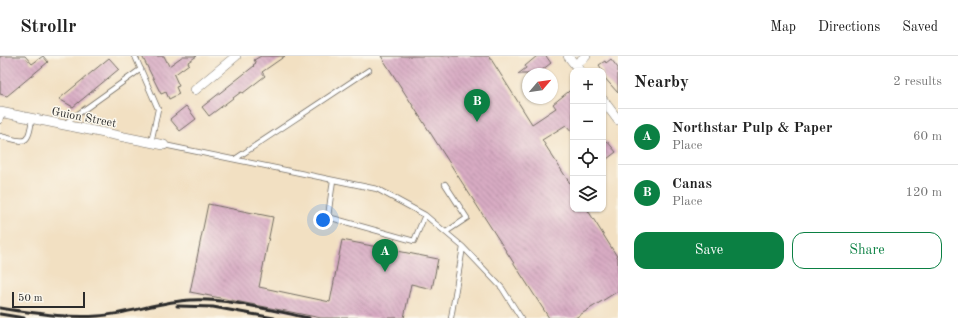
<!DOCTYPE html>
<meta charset="utf-8">
<style>
body{margin:0;font-family:"Old Standard TT",serif;background:#f6f6f6;color:#222}
.controls{position:absolute;right:12px;top:12px;display:grid;overflow:hidden;border-radius:8px;box-shadow:0 1px 3px #0004}
.controls button{width:36px;height:36px;display:grid;place-items:center;padding:0;border:0;border-bottom:1px solid #e0e0e0;background:#fff;color:#222;font:20px sans-serif}
.compass{position:absolute;left:522px;top:12px;width:36px;height:36px;border-radius:50%;background:#fff;box-shadow:0 1px 3px #0004;rotate:61deg}
.scale{position:absolute;left:12px;bottom:10px;width:73px;box-sizing:border-box;padding-left:4px;border:2px solid #2b2b2b;border-top:0;font-size:11px;line-height:14px;white-space:nowrap;color:#2b2b2b;-webkit-text-stroke:3px #fbf7ec;paint-order:stroke}
.you{position:absolute;left:323px;top:164px;width:14px;height:14px;margin:-10px;border:3px solid #fff;border-radius:50%;background:#1a73e8;box-shadow:0 0 0 6px #1a73e833}
.badge{display:grid;place-items:center;width:26px;height:26px;border-radius:50%;background:#0b8043;color:#fff;font-size:13px;font-weight:700}
.pin{position:absolute;translate:-50% -33px;filter:drop-shadow(0 1px 2px #0008)}
.pin::after{content:'';position:absolute;top:21px;width:14px;height:12px;background:inherit;clip-path:polygon(0 0,100% 0,50% 100%)}
.list{margin:0;padding:0;list-style:none}
h2{display:flex;justify-content:space-between;align-items:center;height:52px;margin:0;padding:0 16px;font-size:17px}
h2 small{font-size:13px;font-weight:400;color:#767676}
.list li{display:grid;grid-template-columns:26px 1fr auto;gap:12px;align-items:center;box-sizing:border-box;height:56px;padding:0 16px;border-top:1px solid #e0e0e0}
.list b{display:block;font-size:15px;white-space:nowrap}
.list p{margin:0;font-size:13px;white-space:nowrap;color:#767676}
.list em{font-size:13px;font-style:normal;color:#767676}
.actions{display:flex;gap:8px;padding:12px 16px}
.actions a{flex:1;padding:9px 0;border:1px solid #0b8043;border-radius:12px;text-align:center;font-size:14px;color:#0b8043}
.actions .main{background:#0b8043;color:#fff}
.icon{flex:none;width:22px;height:22px;fill:none;stroke:currentColor;stroke-width:2;stroke-linecap:round;stroke-linejoin:round}
.map{position:relative;flex:none;width:618px;height:262px;overflow:hidden}
header{display:flex;align-items:center;gap:24px;box-sizing:border-box;height:56px;padding:0 20px;background:#fff;border-bottom:1px solid #e0e0e0}
header strong{font-size:19px}
nav{display:flex;gap:22px;margin-inline-start:auto;font-size:14px}
main{display:flex}
aside{flex:1;background:#fff}
.map>svg:first-child{display:block}
.building{fill:url(#building-back-hatch)}
.lines{fill:none;stroke-linecap:round;stroke-linejoin:round}
.lane-casing{stroke:#716a60;stroke-width:6}
.street-casing{stroke:#716a60;stroke-width:10}
.lane{stroke:#fff;stroke-width:4.5}
.street{stroke:#fff;stroke-width:9}
.rail{stroke:#2b2b2b;stroke-width:3}
.labels{text-anchor:middle;stroke-width:3;stroke-linejoin:round;paint-order:stroke}
.street-label{font-size:12px;fill:#2b2b2b;stroke:#fbf7ec}
</style>
<header>
<strong>Strollr</strong>
<nav><a>Map</a><a>Directions</a><a>Saved</a></nav>
</header>
<main>
<div class="map">
<svg width="618" height="262" viewBox="0 0 618 262">
<defs>
<pattern id="building-back-hatch" width="6" height="6" patternUnits="userSpaceOnUse"><rect width="6" height="6" fill="#d8abc3"/><path d="M-1 5l2 2M0 0l6 6M5-1l2 2" fill="none" stroke="#af8b9f"/></pattern>
</defs>
<rect width="100%" height="100%" fill="#fbf7ec"/>
<filter id="ink" filterUnits="userSpaceOnUse"><feTurbulence type="fractalNoise" baseFrequency=".025" numOctaves="2"/><feDisplacementMap in="SourceGraphic" scale="8" xChannelSelector="R" yChannelSelector="G"/><feConvolveMatrix kernelMatrix="1 2 1 2 8 2 1 2 1" color-interpolation-filters="sRGB"/></filter>
<filter id="wash" filterUnits="userSpaceOnUse"><feTurbulence type="fractalNoise" baseFrequency=".012" numOctaves="4" result="noise"/><feDisplacementMap in="SourceGraphic" scale="16" xChannelSelector="R" yChannelSelector="G"/><feGaussianBlur stdDeviation="0.9" result="paint"/><feColorMatrix in="noise" values="0 0 0 0 0 0 0 0 0 0 0 0 0 0 0 0 0 1.4 0 .05"/><feComposite in="paint" operator="in"/></filter>
<g filter="url(#wash)">
<rect width="100%" height="100%" fill="#f2e0c2"/>
<g id="blocks">
<!-- building -->
<path class="building" d="M0 0H25L32 8 43 0 48 6 7 40 0 38Z
M142 0H164L169 10 183 0H197L188 6 189 8 174 19 179 30 176 31 179 38 169 43 166 36 161 38Z
M261 0H285L262 16 265 20 243 37 241 36 209 60 202 51 254 10 253 9 256 7 254 4Z
M381 0H489L532 68 556 52 553 48 573 32V77L566 69 542 84 573 132V153H587L618 202V235L575 262H549Z
M537 0H546L551 7 537 18H518L526 12 525 10Z
M109 2 119 13 73 51 59 43Z
M611 3 618 12V37L603 20V15L599 9 605 5 606 7Z
M186 50 196 63 180 75 170 63Z
M607 85 616 96 607 103 603 98V88Z
M208 148 273 161 259 231 330 246 342 184 438 203 432 233 411 228 404 262H321L190 236Z"/>
</g>
</g>
<g filter="url(#ink)">
<use href="#blocks" fill-opacity="0" stroke="#716a60" stroke-width="1"/>
<g class="lines">
<defs>
<path id="lane" d="M135 0 158 53 151 87
M0 65 2 57
M64 68 141 13
M0 80C25 86 28 91 32 63
M164 89 377 133 425 159 463 191 502 232 521 262
M235 103 369 14
M333 124 328 161 414 185 425 159
M445 128 467 162 446 176
M451 262 463 191"/>
<path id="street" d="M568 0 580 15
M575 9 586 0
M195 34 236 0
M603 44 618 64
M0 56 164 89"/>
</defs>
<!-- lane casing -->
<use href="#lane" class="lane-casing"/>
<!-- street casing -->
<use href="#street" class="street-casing"/>
<!-- lane -->
<use href="#lane" class="lane"/>
<!-- street -->
<use href="#street" class="street"/>
<!-- rail -->
<path class="rail" d="M177 250 213 251 274 262
M0 252 18 255
M13 254C42 258 69 262 98 260 129 258 160 245 191 244 228 242 273 255 309 262
M0 258 24 262"/>
</g>
</g>
<g class="labels">
<!-- street labels -->
<g class="street-label">
<text transform="translate(84 61) rotate(11)" y="4">Guion Street</text>
</g>
</g>
</svg>
<div class="controls">
<button>+</button>
<button>−</button>
<button><svg class="icon" aria-label="locate" viewBox="0 0 24 24"><circle cx="12" cy="12" r="6"/><path d="M12 2v4M12 18v4M2 12h4M18 12h4"/></svg></button>
<button><svg class="icon" aria-label="layers" viewBox="0 0 24 24"><path d="M12 4l9 5-9 5-9-5zM3 14l9 5 9-5"/></svg></button>
</div>
<svg class="compass" viewBox="-18 -18 36 36"><path d="M0-13l5 13h-10z" fill="#e53935"/><path d="M0 13l5-13h-10z" fill="#767676"/></svg>
<div class="scale">50 m</div>
<div class="you"></div>
<div class="pin badge" style="left:385px;top:216px">A</div>
<div class="pin badge" style="left:477px;top:66px">B</div>
</div>
<aside>
<h2>Nearby<small>2 results</small></h2>
<ul class="list">
<li><span class="badge">A</span><div><b>Northstar Pulp &amp; Paper</b><p>Place</p></div><em>60 m</em></li>
<li><span class="badge">B</span><div><b>Canas</b><p>Place</p></div><em>120 m</em></li>
</ul>
<div class="actions"><a class="main">Save</a><a>Share</a></div>
</aside>
</main>
